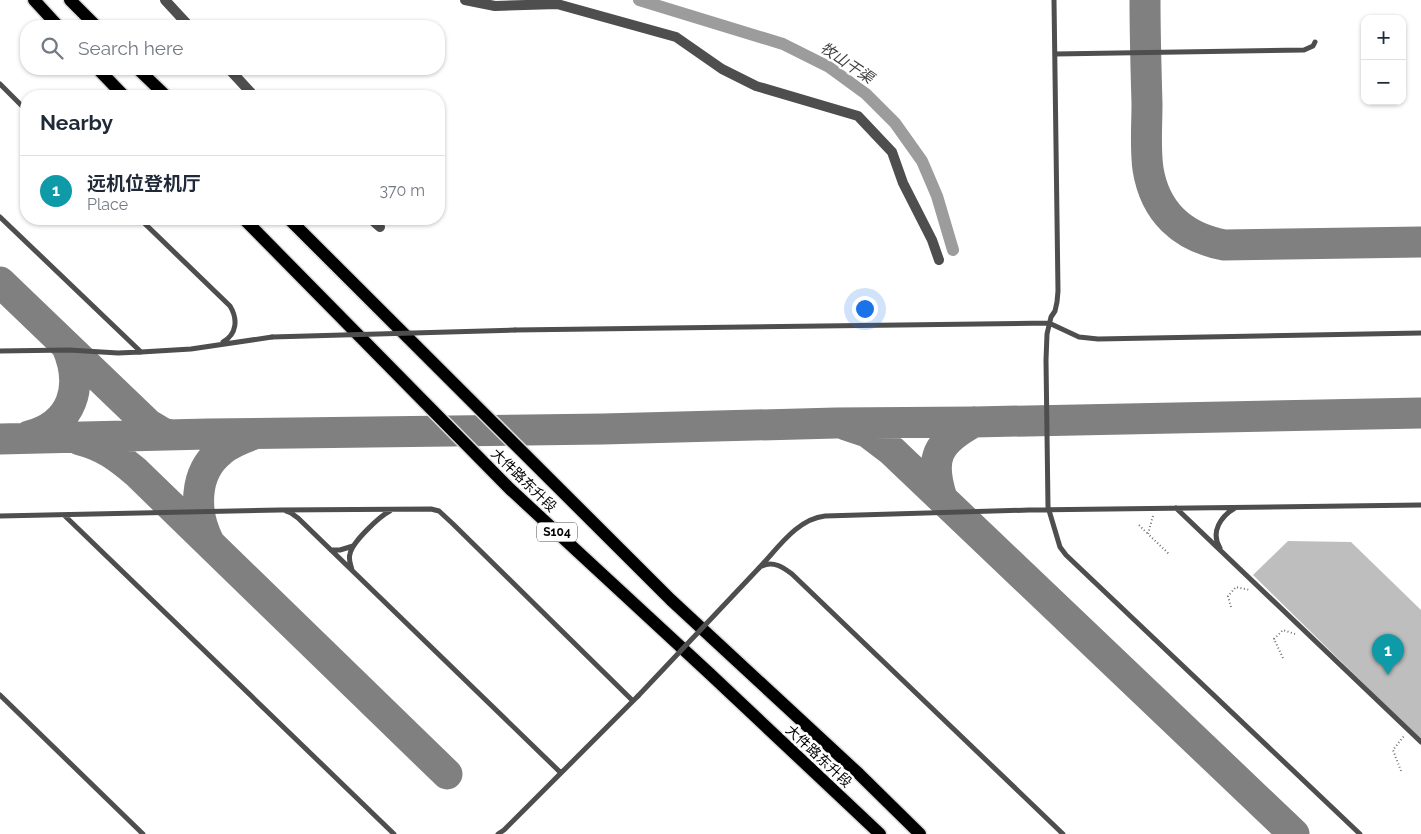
<!DOCTYPE html>
<meta charset="utf-8">
<style>
body{margin:0;font-family:Raleway,"Noto Sans SC",sans-serif;background:#f2f2f3;color:#1f2937}
.controls{position:absolute;right:15px;top:15px;display:grid;overflow:hidden;border-radius:10px;box-shadow:0 1px 4px #0004}
.controls button{width:45px;height:45px;display:grid;place-items:center;padding:0;border:0;border-bottom:1px solid #e0e1e3;background:#fff;color:#1f2937;font:25px sans-serif}
.you{position:absolute;left:864px;top:308px;width:18px;height:18px;margin:-12px;border:4px solid #fff;border-radius:50%;background:#1a73e8;box-shadow:0 0 0 8px #1a73e833}
.badge{display:grid;place-items:center;width:32px;height:32px;border-radius:50%;background:#db2777;color:#fff;font-size:16px;font-weight:700}
.pin{position:absolute;translate:-50% -41px;filter:drop-shadow(0 1px 2px #0008)}
.pin::after{content:'';position:absolute;top:26px;width:18px;height:15px;background:inherit;clip-path:polygon(0 0,100% 0,50% 100%)}
.list{margin:0;padding:0;list-style:none}
h2{display:flex;justify-content:space-between;align-items:center;height:65px;margin:0;padding:0 20px;font-size:21px}
h2 small{font-size:16px;font-weight:400;color:#747a83}
.list li{display:grid;grid-template-columns:32px 1fr auto;gap:15px;align-items:center;box-sizing:border-box;height:70px;padding:0 20px;border-top:1px solid #e0e1e3}
.list b{display:block;font-size:19px;white-space:nowrap}
.list p{margin:0;font-size:16px;white-space:nowrap;color:#747a83}
.list em{font-size:16px;font-style:normal;color:#747a83}
.icon{flex:none;width:28px;height:28px;fill:none;stroke:currentColor;stroke-width:2;stroke-linecap:round;stroke-linejoin:round}
.map{position:relative;flex:none;width:1421px;height:834px;overflow:hidden}
.search{position:absolute;background:#fff;box-shadow:0 1px 4px #0004;left:20px;top:20px;width:425px;height:55px;display:flex;align-items:center;gap:12px;box-sizing:border-box;padding:0 18px;border-radius:20px;color:#747a83;font-size:19px}
.panel{position:absolute;background:#fff;box-shadow:0 1px 4px #0004;left:20px;top:90px;width:425px;height:135px;border-radius:20px}
.map>svg:first-child{display:block}
.lines{fill:none;stroke-linecap:round;stroke-linejoin:round}
.canal{stroke:#9c9c9c;stroke-width:12}
.taxiway{stroke:#808080;stroke-width:31}
.building{fill:#bebebe}
.primary-casing{stroke:#dbdbdb;stroke-width:15}
.path{stroke:#707070;stroke-width:2;stroke-dasharray:1 2.5;stroke-linecap:butt}
.lane{stroke:#4e4e4e;stroke-width:5}
.street{stroke:#4e4e4e;stroke-width:10}
.primary{stroke:#000;stroke-width:12}
.lane-bridge{stroke:#4e4e4e;stroke-width:5}
.labels{text-anchor:middle;stroke-width:5;stroke-linejoin:round;paint-order:stroke}
.shield{fill:#fff;stroke:#4c4c4c;stroke-width:1}
.shield-label{font-size:12px;font-weight:bold;fill:#000}
.street-label{font-size:14px;fill:#000;stroke:#fff}
.water-label{font-size:15px;font-style:italic;fill:#3d3d3d;stroke:#fff}
</style>
<div class="map">
<svg width="1421" height="834" viewBox="0 0 1421 834">
<rect width="100%" height="100%" fill="#fff"/>
<g class="lines">
<!-- canal -->
<path class="canal" d="M639 0 783 44 829 67 866 94 895 123 922 161 937 196 953 250"/>
<!-- taxiway -->
<path class="taxiway" d="M1145 0C1145 35 1146 69 1147 104 1147 125 1145 148 1148 169 1155 212 1182 237 1224 245L1421 242
M0 282 148 424 163 433 171 435
M846 425 867 432 892 451 1294 834
M29 436C73 424 84 387 67 347
M0 439 208 434 603 429 836 423 974 422 1421 413
M80 440C104 446 118 457 136 472L447 774
M942 498C929 458 937 442 974 422
M209 542C194 513 193 473 221 451 230 443 241 439 252 435"/>
</g>
<!-- building -->
<path class="building" d="M1288 541 1351 542 1421 610V740L1253 575Z"/>
<g class="lines">
<defs>
<path id="primary" d="M34 0 58 26
M70 0 96 26
M98 69 124 96
M138 69 166 96
M244 219 510 489 709 673 880 834
M289 219 671 600 859 774 920 834"/>
</defs>
<!-- primary casing -->
<use href="#primary" class="primary-casing"/>
<!-- path -->
<path class="path" d="M1153 516 1148 534 1169 554
M1139 525 1148 534
M1231 607 1228 596 1236 587 1250 590
M1283 658 1274 639 1283 630 1295 634
M1401 771 1393 750 1404 736"/>
<!-- lane -->
<path class="lane" d="M1054 0 1058 291 1057 302 1055 311 1051 317 1047 334 1046 360 1048 507 1060 547 1066 555 1360 834
M1055 54 1304 50 1313 46 1315 42
M0 84 26 110
M0 217 141 352
M140 219 230 306C238 319 237 334 223 342
M515 330 1049 323 1079 337 1098 339 1421 333
M0 351 69 350 118 353 141 352 191 349 272 337
M1176 508 1421 742
M286 511 291 513 298 518 561 773
M64 515 394 834
M0 516 280 510 431 509 439 511 453 524 633 701
M1220 548C1210 532 1221 516 1235 508
M331 550H340L353 546
M762 566C773 560 784 568 792 574L1063 834
M759 568C778 548 797 519 825 516L1029 510 1421 505
M352 570C351 565 348 559 350 554 352 542 380 516 390 511
M0 695 143 834
M498 834 504 830 638 696"/>
<!-- street -->
<path class="street" d="M165 0 189 26
M465 0 495 6 557 4 676 37 722 69 756 86 858 116 892 152 903 183 932 240 939 260
M229 69 254 96
M371 219 380 227"/>
<!-- primary -->
<use href="#primary" class="primary"/>
<!-- lane-bridge -->
<path class="lane-bridge" d="M272 337 515 330
M638 696 759 568"/>
</g>
<g class="labels">
<!-- shield labels -->
<rect class="shield" x="537" y="522.5" width="40" height="19" rx="4"/>
<g class="shield-label">
<text x="557" y="536">S104</text>
</g>
<!-- street labels -->
<g class="street-label">
<text transform="translate(524 480) rotate(44)" y="5">大件路东升段</text>
<text transform="translate(819 756) rotate(43)" y="5">大件路东升段</text>
</g>
<!-- water labels -->
<g class="water-label">
<text transform="translate(847 63) rotate(34)" y="5">牧山干渠</text>
</g>
</g>
</svg>
<div class="controls">
<button>+</button>
<button>−</button>
</div>
<div class="you"></div>
<div class="pin badge" style="left:1388px;top:675px;background:#0f9aa8">1</div>
<div class="search"><svg class="icon" aria-label="search" viewBox="0 0 24 24"><circle cx="10" cy="10" r="6"/><path d="M15 15l6 6"/></svg>Search here</div>
<section class="panel">
<h2>Nearby<small></small></h2>
<ul class="list">
<li><span class="badge" style="background:#0f9aa8">1</span><div><b>远机位登机厅</b><p>Place</p></div><em>370 m</em></li>
</ul>
</section>
</div>
